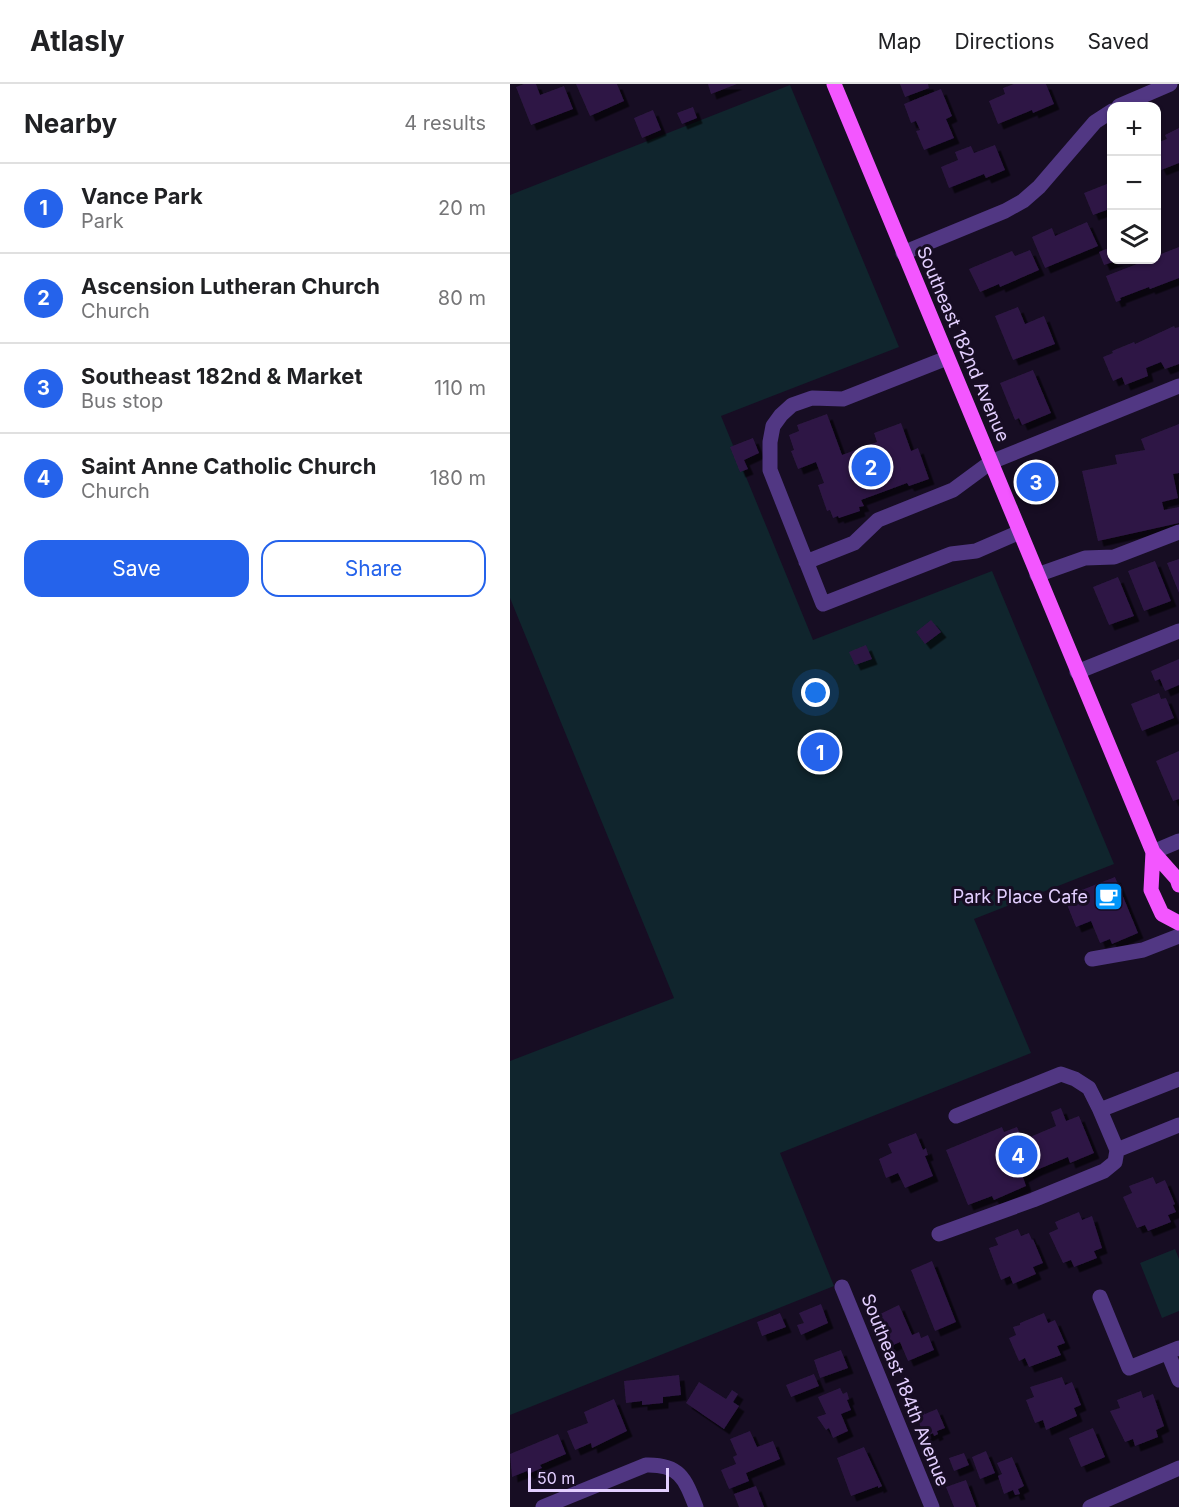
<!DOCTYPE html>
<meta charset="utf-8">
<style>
body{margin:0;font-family:Inter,sans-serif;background:#f6f6f6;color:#202124}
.controls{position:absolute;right:18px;top:18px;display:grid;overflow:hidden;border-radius:12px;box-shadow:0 2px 4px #0004}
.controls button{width:54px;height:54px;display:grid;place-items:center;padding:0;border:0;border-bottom:2px solid #e0e0e0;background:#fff;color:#202124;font:30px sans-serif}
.scale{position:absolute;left:18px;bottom:15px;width:141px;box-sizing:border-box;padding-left:6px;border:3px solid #e3cfff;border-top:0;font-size:16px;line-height:21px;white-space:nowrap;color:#e3cfff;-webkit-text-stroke:4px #170d23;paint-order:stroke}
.you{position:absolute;left:306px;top:609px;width:21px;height:21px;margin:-15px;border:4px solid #fff;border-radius:50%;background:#1a73e8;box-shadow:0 0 0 9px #1a73e833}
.badge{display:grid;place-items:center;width:39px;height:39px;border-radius:50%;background:#2563eb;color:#fff;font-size:20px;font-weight:700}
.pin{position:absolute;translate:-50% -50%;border:3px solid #fff;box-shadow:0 2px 6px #0006}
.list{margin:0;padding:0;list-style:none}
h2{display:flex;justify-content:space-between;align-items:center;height:78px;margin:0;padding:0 24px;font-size:26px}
h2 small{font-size:20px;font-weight:400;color:#757577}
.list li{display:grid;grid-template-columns:39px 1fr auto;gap:18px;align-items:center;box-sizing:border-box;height:90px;padding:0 24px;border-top:2px solid #e0e0e0}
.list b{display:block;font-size:22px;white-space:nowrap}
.list p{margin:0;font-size:20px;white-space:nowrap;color:#757577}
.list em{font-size:20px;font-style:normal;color:#757577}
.actions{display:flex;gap:12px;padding:18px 24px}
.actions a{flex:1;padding:14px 0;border:2px solid #2563eb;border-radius:18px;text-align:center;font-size:21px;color:#2563eb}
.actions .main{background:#2563eb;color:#fff}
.icon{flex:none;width:33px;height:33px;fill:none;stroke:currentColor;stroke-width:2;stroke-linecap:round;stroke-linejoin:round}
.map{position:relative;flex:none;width:669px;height:1423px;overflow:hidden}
header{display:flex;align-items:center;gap:36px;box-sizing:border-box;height:84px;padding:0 30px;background:#fff;border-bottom:2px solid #e0e0e0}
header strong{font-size:28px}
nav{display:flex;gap:33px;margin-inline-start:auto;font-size:21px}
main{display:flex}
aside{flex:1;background:#fff}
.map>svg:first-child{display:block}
.green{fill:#10252d}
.building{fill:#2e1844;filter:url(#shadow)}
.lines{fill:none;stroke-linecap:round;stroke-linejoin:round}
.minor{stroke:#513783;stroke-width:15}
.major{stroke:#f356ff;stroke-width:15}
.labels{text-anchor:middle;stroke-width:6;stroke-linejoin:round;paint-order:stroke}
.street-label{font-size:18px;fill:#e3cfff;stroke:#170d23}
.poi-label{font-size:18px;fill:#e3cfff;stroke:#170d23;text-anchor:end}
</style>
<header>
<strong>Atlasly</strong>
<nav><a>Map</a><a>Directions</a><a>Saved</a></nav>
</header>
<main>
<aside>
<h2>Nearby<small>4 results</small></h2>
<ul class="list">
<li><span class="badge">1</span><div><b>Vance Park</b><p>Park</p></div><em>20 m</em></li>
<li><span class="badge">2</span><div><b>Ascension Lutheran Church</b><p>Church</p></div><em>80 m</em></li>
<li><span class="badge">3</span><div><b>Southeast 182nd &amp; Market</b><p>Bus stop</p></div><em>110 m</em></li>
<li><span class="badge">4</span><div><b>Saint Anne Catholic Church</b><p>Church</p></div><em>180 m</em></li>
</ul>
<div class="actions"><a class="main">Save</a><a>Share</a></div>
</aside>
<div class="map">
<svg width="669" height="1423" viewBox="0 0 669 1423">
<defs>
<filter id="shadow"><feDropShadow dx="5.5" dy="5.5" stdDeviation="0" flood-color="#0009"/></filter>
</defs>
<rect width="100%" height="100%" fill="#170d23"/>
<!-- green -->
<path class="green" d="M280 1 389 263 211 332 303 556 482 487 604 780 464 835 521 969 270 1069 324 1202 0 1331V977L164 914 0 514V111Z
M665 1165 669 1175V1227L652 1234 630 1179Z"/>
<!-- building -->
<path class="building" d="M14 0H26L30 11 54 2 63 25 21 41 6 3Z
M66 0H107L114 17 80 32Z
M198 0H227L201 10Z
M390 0H418L419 4 395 13Z
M504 0H536L544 20 523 29 522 26 488 40 479 17 495 10 493 4Z
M431 5 442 32 436 35 444 54 414 66 406 47 410 46 406 37 401 39 394 20Z
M183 23 187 34 172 40 167 29Z
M143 26 151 46 132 54 124 34Z
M669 44V79L651 86 646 76V59L657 55 655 51Z
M485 61 495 86 476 94 474 90 439 104 431 83 448 76 445 68 461 62 464 69Z
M602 98V124L583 131 574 109Z
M577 138 588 162 535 184 522 153 542 144 545 152Z
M601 163 602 176H609L594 181 589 168Z
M669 163V194L640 205 639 203 610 214 611 216 606 218 596 192 637 176H646V172Z
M520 166 529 186 490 203 489 200 470 208 459 185 502 167 505 172Z
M508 223 515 240 534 232 545 260 503 276 485 232Z
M664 242 665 244 669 243V280L655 285 651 278 636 284 638 292 615 301 612 293 603 297 593 273 603 269 602 267 624 258 625 260Z
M523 286 541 329 512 341 509 334 505 336 490 299Z
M317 330 332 371 367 358 364 349 391 339 401 367 408 364 419 395 399 402 397 399 351 416 354 422 349 423 350 427 329 434 328 432 323 434 320 426 317 427 308 401 314 399 306 378 288 385 281 367 284 366 279 351 289 347 287 341Z
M669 340V389L663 390 668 414 652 418 654 426 669 423V439L588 457 572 387 607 380 605 371 635 366 631 355Z
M243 354 249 369 234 376 238 385 230 388 220 363Z
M669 475V509L657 479Z
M645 477 661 517 634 527 618 487Z
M608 493 624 532 599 541 583 503Z
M421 536 431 548 415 560 406 548Z
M356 561 362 575 345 581 339 568Z
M669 575V601L655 607 650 595 645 597 641 587Z
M649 609 651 615 656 614 664 634 632 647 621 620Z
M669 667V715L663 717 646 677Z
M605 793 628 849 602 860 600 855 590 859 581 837 566 843 554 813Z
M551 1024 556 1037 569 1032 584 1069 560 1079 558 1073 524 1087 513 1093 516 1102 484 1116 482 1112 458 1121 436 1066 492 1043 494 1048 507 1043 513 1056 546 1042 541 1028Z
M406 1049 413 1066 416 1064 418 1071 415 1072 423 1092 395 1104 388 1089 376 1094 369 1075 382 1069 378 1060Z
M643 1093 646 1100 655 1096 665 1120 663 1121 666 1128 658 1131 661 1138 638 1147 635 1141 627 1144 613 1113 622 1109 619 1102Z
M569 1128 572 1136 582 1132 592 1164 584 1167 587 1174 564 1183 561 1176 553 1179 539 1149 548 1145 545 1138Z
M508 1145 511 1152 519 1149 522 1156 523 1155 533 1179 523 1183 526 1190 503 1200 500 1192 491 1196 479 1164 488 1161 485 1154Z
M422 1177 446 1238 425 1247 401 1186Z
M311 1220 318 1239 291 1251 287 1241 294 1239 289 1229Z
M389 1221 402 1251 409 1248 411 1254 418 1251 424 1266 398 1277 390 1258 379 1263 368 1231Z
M270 1229 276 1243 252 1252 247 1238Z
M534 1229 538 1239 545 1236 555 1259 547 1262 551 1271 519 1283 515 1274 509 1277 499 1254 506 1251 503 1243 510 1241V1239Z
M331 1266 338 1284 310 1294 304 1276Z
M304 1290 309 1302 281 1313 276 1301Z
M169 1291 171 1311 153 1313V1319L132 1321V1317L116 1319 114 1297Z
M552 1293 555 1301 562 1298 571 1321 564 1324 567 1332 536 1346 533 1336 525 1339 516 1316 524 1313 520 1303Z
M189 1298 216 1315 222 1306 228 1310 223 1318 229 1322 214 1345 176 1319Z
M330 1304 333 1310 337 1308 339 1315 337 1316 341 1326 331 1330 338 1347 323 1354 319 1344 316 1346 307 1333 316 1330 308 1313Z
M631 1307 633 1314 643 1310 654 1342 646 1346 648 1353 625 1362 623 1355 615 1358 600 1327 610 1324 607 1316Z
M104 1315 117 1347 82 1364 81 1359 65 1366 57 1347 78 1339 74 1328Z
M427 1325 435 1344 427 1347 428 1350 424 1352 423 1349 415 1353 405 1329 414 1326 415 1330Z
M583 1344 595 1373 571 1383 559 1354Z
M240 1347 247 1363 263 1357 270 1375 236 1389 239 1397 219 1405 211 1386 226 1380 223 1373 227 1371 220 1355Z
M48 1350 56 1370 30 1381 32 1384 18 1390 17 1387 2 1393 0 1370Z
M354 1363 372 1402 368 1404V1402L341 1412 327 1374Z
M476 1367 485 1389 470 1395 462 1373Z
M454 1369 459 1381 444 1387 439 1374Z
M502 1373 514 1402 508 1405 510 1410 505 1411 503 1406 494 1410 488 1392 492 1390 487 1379Z
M456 1396 466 1423H444L436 1403Z
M246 1402 254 1423H229L224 1410Z"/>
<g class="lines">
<!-- minor -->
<path class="minor" d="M609 22 660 0
M393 169 495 127 513 117 529 103 585 38 602 27
M437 274 333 315 302 314 282 321 271 331 263 342 260 358V386L313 520 441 470 466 467 510 448
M296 478 344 459 368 436 443 406 481 378 669 302
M527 491 575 474 604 473 669 448
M567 588 669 547
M643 768 669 757
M582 875 633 866 669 852
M590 1026 669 995
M607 1066 669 1041
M429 1150 523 1116 594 1087 605 1078 607 1066 590 1026 579 1004 565 995 551 990 446 1032
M332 1203 422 1423
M590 1213 619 1284 669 1264
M658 1269 669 1296
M33 1423 136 1381C170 1380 175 1395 186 1423
M580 1423 669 1384"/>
<!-- major -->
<path class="major" d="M324 0 643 768 667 795 669 801
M643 768 641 806 652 830 669 839"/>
</g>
<!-- icons -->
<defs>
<symbol id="cafe-square" viewBox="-11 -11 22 22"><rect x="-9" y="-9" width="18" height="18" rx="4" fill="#0095fa" stroke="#170d23"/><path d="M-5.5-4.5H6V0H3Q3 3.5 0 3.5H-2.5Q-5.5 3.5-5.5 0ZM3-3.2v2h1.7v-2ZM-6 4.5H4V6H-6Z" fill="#fff"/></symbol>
</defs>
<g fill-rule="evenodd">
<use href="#cafe-square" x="582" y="796" width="33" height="33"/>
</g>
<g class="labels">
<!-- street labels -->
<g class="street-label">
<text transform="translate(453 260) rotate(67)" y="6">Southeast 182nd Avenue</text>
<text transform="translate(395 1306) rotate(68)" y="6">Southeast 184th Avenue</text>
</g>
<!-- poi labels -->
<g class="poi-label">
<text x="578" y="819">Park Place Cafe</text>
</g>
</g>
</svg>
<div class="controls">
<button>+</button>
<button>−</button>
<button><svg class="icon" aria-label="layers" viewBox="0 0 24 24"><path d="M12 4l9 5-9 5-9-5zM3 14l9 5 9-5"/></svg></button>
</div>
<div class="scale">50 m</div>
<div class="you"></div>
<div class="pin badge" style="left:310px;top:668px">1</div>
<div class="pin badge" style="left:361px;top:383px">2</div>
<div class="pin badge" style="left:526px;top:398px">3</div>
<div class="pin badge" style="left:508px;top:1071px">4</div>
</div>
</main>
